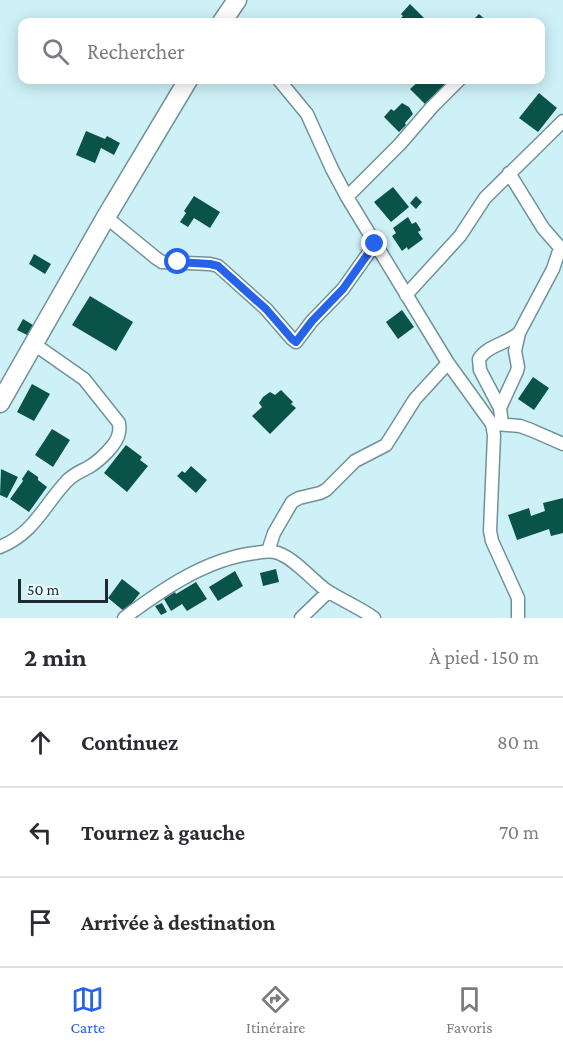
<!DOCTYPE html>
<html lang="fr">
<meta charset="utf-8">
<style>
body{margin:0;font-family:"Crimson Pro",serif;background:#f2f2f3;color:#2b2b33}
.scale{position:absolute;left:18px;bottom:15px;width:90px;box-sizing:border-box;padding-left:6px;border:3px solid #1e2b2e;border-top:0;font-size:16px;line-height:21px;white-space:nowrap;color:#1e2b2e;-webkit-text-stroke:4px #e6fbff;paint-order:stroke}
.stop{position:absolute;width:18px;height:18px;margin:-14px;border:4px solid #2563eb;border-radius:50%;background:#fff}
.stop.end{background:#2563eb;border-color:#fff;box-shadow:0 2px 6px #0008}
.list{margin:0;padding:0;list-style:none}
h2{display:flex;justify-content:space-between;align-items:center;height:78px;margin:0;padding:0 24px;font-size:26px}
h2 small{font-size:20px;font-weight:400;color:#7c7c81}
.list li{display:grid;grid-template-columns:39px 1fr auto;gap:18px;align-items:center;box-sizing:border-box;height:90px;padding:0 24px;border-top:2px solid #e1e1e2}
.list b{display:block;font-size:22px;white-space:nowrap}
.list em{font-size:20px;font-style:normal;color:#7c7c81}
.icon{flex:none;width:33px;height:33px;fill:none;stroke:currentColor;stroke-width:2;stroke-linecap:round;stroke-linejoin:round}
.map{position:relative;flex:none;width:563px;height:618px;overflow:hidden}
.search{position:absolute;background:#fff;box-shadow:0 3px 15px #0003;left:18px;right:18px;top:18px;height:66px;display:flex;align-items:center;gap:15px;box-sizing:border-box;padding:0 21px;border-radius:12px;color:#7c7c81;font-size:22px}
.sheet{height:348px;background:#fff}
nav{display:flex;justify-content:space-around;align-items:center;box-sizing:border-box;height:84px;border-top:2px solid #e1e1e2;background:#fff;font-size:16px;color:#7c7c81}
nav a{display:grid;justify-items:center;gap:3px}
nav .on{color:#2563eb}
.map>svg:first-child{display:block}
.building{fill:#0a5349}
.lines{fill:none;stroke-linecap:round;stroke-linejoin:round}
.minor-casing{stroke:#719298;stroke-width:15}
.highway-casing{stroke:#719298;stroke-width:21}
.minor{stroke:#fff;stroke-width:12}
.highway{stroke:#fff;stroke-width:18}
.route{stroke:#2563eb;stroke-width:8}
</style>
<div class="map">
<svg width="563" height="618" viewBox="0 0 563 618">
<rect width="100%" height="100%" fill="#cdf1f7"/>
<!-- building -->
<path class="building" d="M410 4 427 21 425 22H397L403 16 401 14Z
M479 14 488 22H471Z
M420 80H447L448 81 425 104 410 89Z
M539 93 557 108 538 132 519 118Z
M402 103 409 107 413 114 405 123 406 125 399 132 384 117 391 109 394 111Z
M86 131 105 139 107 136 120 143 114 155 101 148 95 163 76 155Z
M393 187 409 207 391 222 374 202Z
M194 196 220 212 210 228 194 218 188 227 180 222 186 213 184 211Z
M416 196 422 202 416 209 410 203Z
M408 217 412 224 416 222 421 230 418 232 423 239 408 250 407 247 402 251 392 236 396 233 393 228Z
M34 254 51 264 45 274 29 264Z
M90 296 133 322 116 351 72 325Z
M402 310 414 327 398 339 386 322Z
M23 319 33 325 27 335 17 330Z
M533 377 549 388 534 410 518 399Z
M32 384 50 394 34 421 17 412Z
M281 390 293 402 291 404 296 408 270 434 252 416 262 407 259 403 263 397 270 392 275 395Z
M52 429 70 440 53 467 35 455Z
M126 445 142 457 140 460 148 466 127 492 104 473Z
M191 466 207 480 196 493 177 476 182 471 185 473Z
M1 469 18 477 7 498 0 495Z
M28 470 38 477V480L47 487 29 512 10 499 23 481 22 479Z
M563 498V533L551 536 549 529 517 540 508 515 529 508 531 516 545 511 543 503Z
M276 569 279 582 263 586 260 573Z
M235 571 243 586 218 601 209 587Z
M122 579 140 593 125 612 108 598Z
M196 582 207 599 187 611 182 604 171 611 164 599 175 592 176 594Z
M162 603 167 612 161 615 155 606Z"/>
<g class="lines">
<defs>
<path id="minor" d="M279 80 307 114 332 169 347 197 448 363 492 424 494 435 490 531 492 541 518 598V618
M509 173 543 228 563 251
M347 197 400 144 432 107 459 80
M106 217 156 258 162 262 210 264 218 266 266 309 292 339 296 342 312 321 343 289 375 244
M406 295 460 236 485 198 563 121
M500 408 517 371 518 367 515 351 519 333 553 269 560 248
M496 424 520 426 531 430 563 444
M502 424 500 408 480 370 479 359C488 345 506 344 519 333
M0 547C34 533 43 507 66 482 73 474 80 472 89 467 99 461 118 444 119 432 120 430 119 426 119 423L84 379 34 344
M268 551 274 533 292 502 299 498 320 493 326 490 355 461 386 445 415 399 448 363
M124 618C163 589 206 559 255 553 263 552 270 550 278 553 295 559 311 579 326 590 341 600 359 607 374 618
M301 618 328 592"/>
<path id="highway" d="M222 22 237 0
M0 403 106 217 188 80"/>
</defs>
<!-- minor casing -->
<use href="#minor" class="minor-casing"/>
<!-- highway casing -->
<use href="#highway" class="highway-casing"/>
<!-- minor -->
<use href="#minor" class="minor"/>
<!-- highway -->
<use href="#highway" class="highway"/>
</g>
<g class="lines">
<!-- route -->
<path class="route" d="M178 262 210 264 218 266 266 309 292 339 296 342 312 321 343 289 375 244"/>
</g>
</svg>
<div class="scale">50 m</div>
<div class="stop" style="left:178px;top:262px"></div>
<div class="stop end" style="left:375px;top:244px"></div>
<div class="search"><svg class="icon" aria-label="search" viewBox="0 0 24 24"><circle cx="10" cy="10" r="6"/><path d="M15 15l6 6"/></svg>Rechercher</div>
</div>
<section class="sheet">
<h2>2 min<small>À pied · 150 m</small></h2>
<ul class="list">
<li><svg class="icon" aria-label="ahead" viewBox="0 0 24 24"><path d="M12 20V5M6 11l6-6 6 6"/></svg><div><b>Continuez</b></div><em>80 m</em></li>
<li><svg class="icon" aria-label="left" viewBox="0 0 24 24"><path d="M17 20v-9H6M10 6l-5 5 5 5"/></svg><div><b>Tournez à gauche</b></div><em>70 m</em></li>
<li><svg class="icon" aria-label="arrive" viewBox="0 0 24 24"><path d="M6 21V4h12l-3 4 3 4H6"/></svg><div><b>Arrivée à destination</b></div></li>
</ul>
</section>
<nav>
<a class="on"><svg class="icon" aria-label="map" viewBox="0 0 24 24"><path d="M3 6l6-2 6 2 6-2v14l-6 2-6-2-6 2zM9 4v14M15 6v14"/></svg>Carte</a>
<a><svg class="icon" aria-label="directions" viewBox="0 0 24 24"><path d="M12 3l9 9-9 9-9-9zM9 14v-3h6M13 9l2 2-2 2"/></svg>Itinéraire</a>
<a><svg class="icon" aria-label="saved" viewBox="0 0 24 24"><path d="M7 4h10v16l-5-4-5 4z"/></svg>Favoris</a>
</nav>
